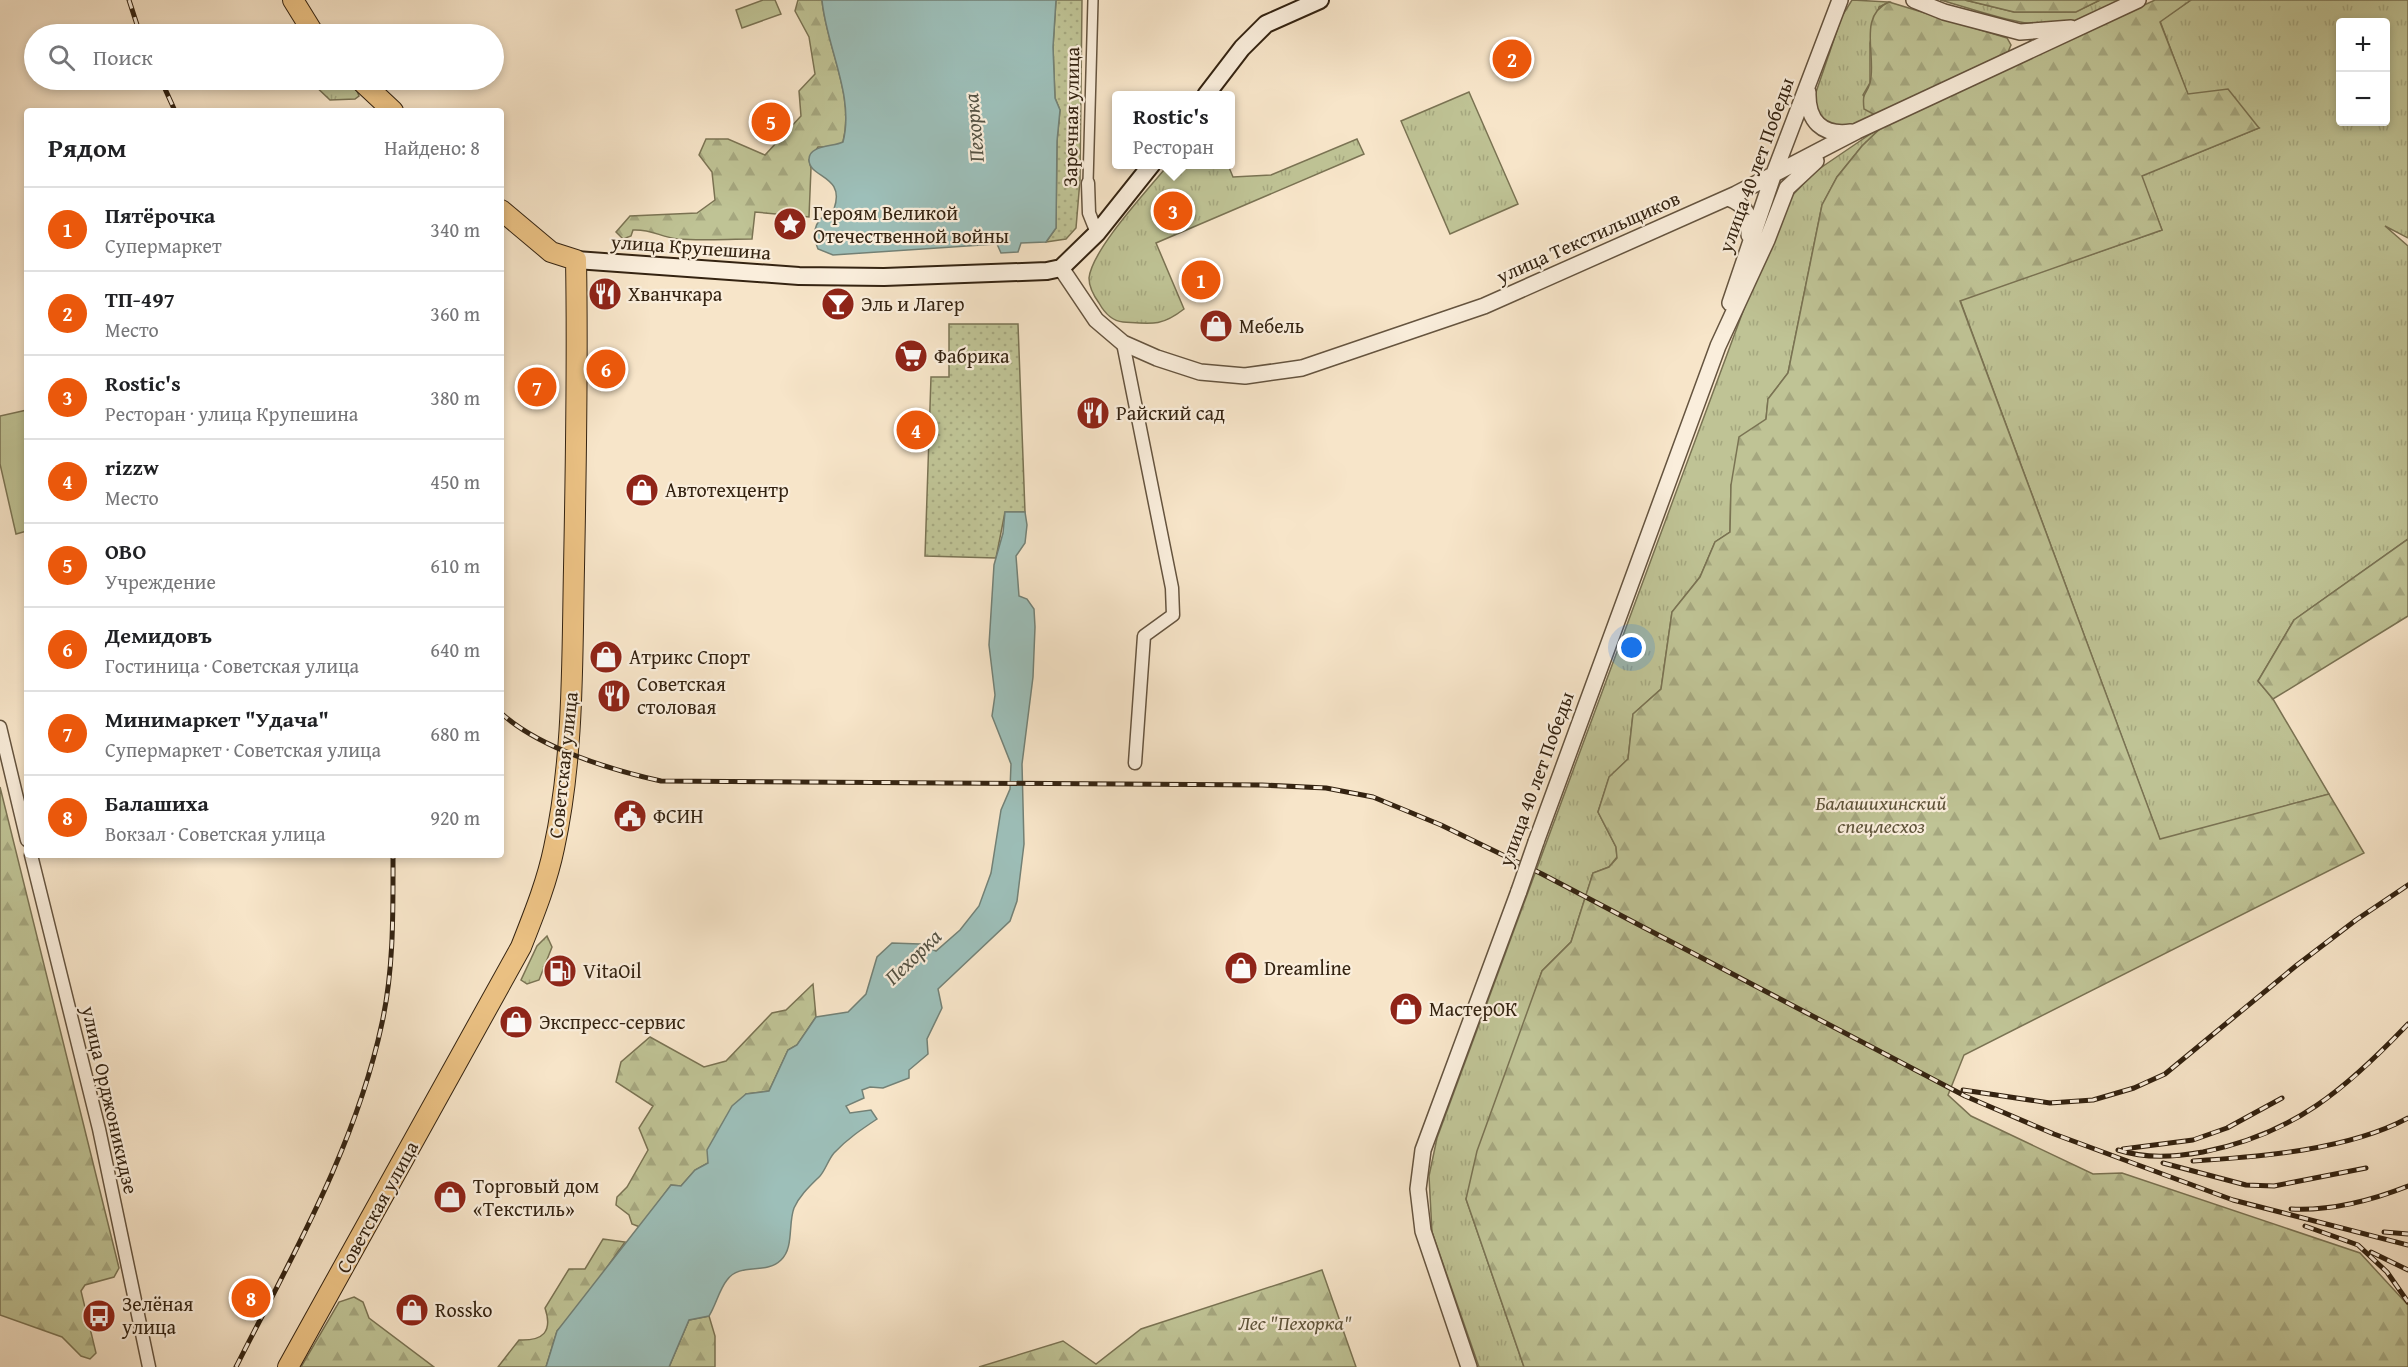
<!DOCTYPE html>
<html lang="ru">
<meta charset="utf-8">
<style>
body{margin:0;font-family:"Gentium Book Plus",serif;background:#f2f2f2;color:#202124}
.controls{position:absolute;right:18px;top:18px;display:grid;overflow:hidden;border-radius:6px;box-shadow:0 3px 9px #0003}
.controls button{width:54px;height:54px;display:grid;place-items:center;padding:0;border:0;border-bottom:2px solid #e0e0e0;background:#fff;color:#202124;font:30px sans-serif}
.you{position:absolute;left:1632px;top:648px;width:21px;height:21px;margin:-15px;border:4px solid #fff;border-radius:50%;background:#1a73e8;box-shadow:0 0 0 9px #1a73e833}
.badge{display:grid;place-items:center;width:39px;height:39px;border-radius:50%;background:#ea580c;color:#fff;font-size:20px;font-weight:700}
.pin{position:absolute;translate:-50% -50%;border:3px solid #fff;box-shadow:0 2px 6px #0006}
.popup{position:absolute;left:1112px;top:91px;width:123px;height:78px;box-sizing:border-box;display:grid;place-content:center;border-radius:6px;background:#fff;filter:drop-shadow(0 2px 4px #0005);font-size:20px;white-space:nowrap;color:#757577}
.popup b{font-size:22px;color:#202124}
.popup::after{content:'';position:absolute;left:50%;top:100%;margin-left:-12px;border:12px solid transparent;border-top-color:#fff}
.list{margin:0;padding:0;list-style:none}
h2{display:flex;justify-content:space-between;align-items:center;height:78px;margin:0;padding:0 24px;font-size:26px}
h2 small{font-size:20px;font-weight:400;color:#757577}
.list li{display:grid;grid-template-columns:39px 1fr auto;gap:18px;align-items:center;box-sizing:border-box;height:84px;padding:0 24px;border-top:2px solid #e0e0e0}
.list b{display:block;font-size:22px;white-space:nowrap}
.list p{margin:0;font-size:20px;white-space:nowrap;color:#757577}
.list em{font-size:20px;font-style:normal;color:#757577}
.icon{flex:none;width:33px;height:33px;fill:none;stroke:currentColor;stroke-width:2;stroke-linecap:round;stroke-linejoin:round}
.map{position:relative;flex:none;width:2408px;height:1367px;overflow:hidden}
.search{position:absolute;background:#fff;box-shadow:0 3px 9px #0003;left:24px;top:24px;width:480px;height:66px;display:flex;align-items:center;gap:15px;box-sizing:border-box;padding:0 21px;border-radius:33px;color:#757577;font-size:22px}
.panel{position:absolute;background:#fff;box-shadow:0 3px 9px #0003;left:24px;top:108px;width:480px;height:750px;border-radius:6px}
.map>svg:first-child{display:block}
.grass{fill:url(#grass-tufts);stroke:#7a7353;stroke-width:1.5;fill-rule:evenodd}
.forest{fill:url(#forest-firs);stroke:#7a7353;stroke-width:1.5}
.park{fill:url(#park-dots);stroke:#7a7353;stroke-width:1.5}
.pitch{fill:#bfc395;stroke:#7a7353;stroke-width:1.5}
.water{fill:#9dbfb9;stroke:#738176;stroke-width:1.5}
.lines{fill:none;stroke-linecap:round;stroke-linejoin:round}
.pedestrian-casing{stroke:#65543f;stroke-width:12}
.minor-casing{stroke:#65543f;stroke-width:15}
.tertiary-casing{stroke:#65543f;stroke-width:18}
.secondary-casing{stroke:#342311;stroke-width:20}
.primary-casing{stroke:#342311;stroke-width:22}
.pedestrian{stroke:#faeedc;stroke-width:9}
.minor{stroke:#faeedc;stroke-width:12}
.tertiary{stroke:#faeedc;stroke-width:15}
.secondary{stroke:#faeedc;stroke-width:16}
.primary{stroke:#ecc284;stroke-width:20}
.rail-casing{stroke:#342311;stroke-width:5}
.rail{stroke:#faeedc;stroke-width:3;stroke-dasharray:9;stroke-linecap:butt}
.tertiary-bridge-casing{stroke:#65543f;stroke-width:18;stroke-linecap:butt}
.tertiary-bridge{stroke:#faeedc;stroke-width:15}
.labels{text-anchor:middle;stroke-width:4.5;stroke-linejoin:round;paint-order:stroke}
.street-label{font-size:20px;fill:#342311;stroke:#faeedc}
.poi-label{font-size:20px;fill:#342311;stroke:#faeedc;text-anchor:start}
.park-label{font-size:20px;font-style:italic;fill:#5e5339;stroke:#faeedc}
.water-label{font-size:21px;font-style:italic;fill:#545243;stroke:#faeedc}
</style>
<div class="map">
<svg width="2408" height="1367" viewBox="0 0 2408 1367">
<defs>
<pattern id="grass-tufts" width="24" height="20" patternUnits="userSpaceOnUse" patternTransform="scale(1.5)"><rect width="24" height="20" fill="#bfc395"/><path d="M3 7l-1-3M5 7V3M7 7l1-3M15 17l-1-3M17 17v-4M19 17l1-3" fill="none" stroke="#a5a77f"/></pattern>
<pattern id="forest-firs" width="22" height="20" patternUnits="userSpaceOnUse" patternTransform="scale(1.5)"><rect width="22" height="20" fill="#bfc395"/><path d="M5 1l3.5 6h-7zM16 11l3.5 6h-7z" fill="#a5a77f"/></pattern>
<pattern id="park-dots" width="8" height="8" patternUnits="userSpaceOnUse" patternTransform="scale(1.5)"><rect width="8" height="8" fill="#bfc395"/><path d="M2 2h.1M6 6h.1" fill="none" stroke="#a5a77f" stroke-width="1.8" stroke-linecap="round"/></pattern>
</defs>
<rect width="100%" height="100%" fill="#f7e5c9"/>
<filter id="stains"><feTurbulence type="fractalNoise" baseFrequency=".00333" numOctaves="4"/><feColorMatrix values="0 0 0 0 .2 0 0 0 0 .09 0 0 0 0 .02 0 0 0 .5 -.17"/></filter>
<radialGradient id="worn" r=".72"><stop offset=".6" stop-color="#630" stop-opacity="0"/><stop offset="1" stop-color="#630" stop-opacity=".3"/></radialGradient>
<!-- grass -->
<path class="grass" d="M1852 0 1889 2 1879 7 1870 43V83L1863 95 1875 115 1846 128 1820 123 1814 98 1842 16Z
M1940 0H1965L2014 12H2075L2100 0H2121C2107 7 2093 15 2079 20 2036 35 1982 11 1940 0Z
M2191 0H2408V238L2385 226 2408 246V539L2294 620 2258 681 2273 699 2329 794 2160 840 1960 300 2162 230 2141 176 2259 128 2188 95 2160 21ZM2340 22H2386V122H2340Z
M309 80H345L357 91 359 96 355 99 330 100Z
M1469 92 1518 204 1450 234 1401 121Z
M1885 124 1862 146 1837 177 1822 205 1788 373 1768 399 1766 419 1731 485 1730 532 1715 542 1700 577 1672 612 1661 689 1633 714 1628 759 1609 778 1598 812 1616 847 1617 857 1609 867 1593 873 1571 942 1542 971 1466 1199 1524 1367H1479L1432 1232 1429 1176 1437 1138 1782 206 1816 171Z
M1357 139 1364 154 1156 243 1184 309C1161 327 1151 324 1123 322 1112 321 1104 312 1099 303 1094 296 1089 287 1089 278 1092 249 1149 189 1168 165H1228L1233 177 1271 175Z
M547 936 552 947 539 980 527 984 521 980 537 946Z"/>
<!-- forest -->
<path class="forest" d="M798 0H822C826 46 855 95 843 142L835 147H818L809 160 811 168 809 217 755 212 752 239C728 239 702 241 678 239 660 237 652 229 633 230L631 236 623 239 616 232 630 216 697 213 715 200 712 172 699 155 706 139H728L765 155 801 116 799 91 815 74 809 37 795 11Z
M1965 0H2100L2076 12H2014Z
M2155 0H2191L2160 22 2188 94 2228 89 2259 128 2142 176 2162 230 1960 301 2160 839 2329 794 2364 853 1964 1055 1948 1095 1971 1116 2093 1174 2122 1173 2360 1253 2408 1305V1367H1524L1466 1199 1477 1151 1542 971 1571 942 1593 873 1609 867 1617 858 1616 847 1598 812 1609 777 1628 759 1633 714 1661 689 1672 612 1700 577 1715 542 1730 532 1731 485 1739 437 1766 419 1768 399 1788 373 1822 205 1837 177 1862 146 1885 124Z
M1889 2 2007 38 2011 45 2008 52 1875 115 1864 109C1862 91 1866 96 1870 83 1877 56 1857 16 1889 2Z
M2408 539V616L2273 699 2258 681 2294 620Z
M0 787 119 1268 114 1277 85 1285 81 1291 96 1353 90 1359 81 1356 62 1337 0 1315Z
M813 984 816 1017 797 1045 788 1050 769 1091 746 1094 708 1163 695 1170 681 1186 671 1185 640 1227 632 1224 629 1215 616 1205 617 1197 627 1187 648 1150 639 1128 653 1106 616 1082 621 1062 650 1037 704 1067 726 1061 772 1013 786 1010Z
M603 1239 625 1242 583 1301 557 1331 546 1367H498L519 1340C543 1341 553 1332 545 1308L569 1269H585Z
M1322 1270 1356 1367H979L1063 1341 1096 1364 1141 1329Z
M354 1297 363 1302 369 1318 434 1367H301L339 1302Z
M709 1316 715 1336V1367H669L689 1320Z"/>
<!-- park -->
<path class="park" d="M1056 0H1082L1080 180 1076 228 1066 239 1046 242 1056 228 1057 141 1060 110 1055 98 1053 47Z
M949 324H1018L1025 512H1005L996 558 925 556 931 377H949Z"/>
<!-- pitch -->
<path class="pitch" d="M763 0H775L781 14 742 28 736 10Z
M27 410V531L16 534 0 464V416Z"/>
<!-- water -->
<path class="water" d="M822 0H1056L1053 47 1055 98 1060 110 1057 141 1056 228 1046 242 1021 243 1018 252 1001 253 997 244 833 255 818 249C810 229 817 218 834 209 846 175 809 178 809 160 808 145 833 147 843 142 855 96 826 46 822 0Z
M1005 512H1025L1027 525 1025 543 1016 556 1019 596 1027 599 1034 609 1035 627 1033 677 1022 764 1024 844 1017 901 1010 921 938 989 942 1008 927 1039 928 1054 909 1070V1078L883 1088 870 1087 862 1090 864 1098 846 1106 850 1113 871 1110 877 1119C862 1129 847 1139 834 1153 828 1160 826 1169 820 1176 810 1186 800 1195 794 1208 788 1224 794 1248 781 1260 766 1275 740 1262 727 1280 719 1290 716 1305 709 1316L689 1320 669 1367H546L557 1331 671 1185 681 1186 695 1170 708 1163 707 1150 732 1106 746 1094 769 1091 788 1050 797 1045 816 1017 848 1012 866 994 877 957 892 943 920 944 936 951 960 930 979 906 991 873 1001 810 1010 789 1011 764 992 716 995 695 989 645 994 565 1003 533Z"/>
<g class="lines">
<defs>
<path id="pedestrian" d="M1088 183 1093 0"/>
<path id="minor" d="M1088 183 1089 213 1097 233
M1123 343 1172 588 1173 615 1144 636 1135 763
M0 727 27 840
M31 855 99 1129 149 1367"/>
<path id="tertiary" d="M1914 0 1944 12 2020 32 2071 28
M1808 92C1807 121 1822 136 1851 132
M1728 198C1747 205 1750 216 1749 235
M1061 268 1096 320 1123 343 1157 358 1200 372 1245 376 1302 368 1484 306 1736 194 1857 131 2138 0
M1730 303 1773 176 1840 0
M1536 842 1718 346 1767 240 1787 188 1816 161
M1469 1367 1423 1231 1418 1189 1423 1150 1519 891"/>
<path id="secondary" d="M1206 95 1242 48 1266 24 1320 0
M576 260 799 276 884 277 1047 271 1061 268 1097 233 1152 164"/>
<path id="primary" d="M293 0 314 34
M360 80 393 111
M288 1367 521 947C534 914 547 882 554 848 574 757 572 660 574 568 576 465 578 363 576 260L551 252 501 210"/>
</defs>
<!-- pedestrian casing -->
<use href="#pedestrian" class="pedestrian-casing"/>
<!-- minor casing -->
<use href="#minor" class="minor-casing"/>
<!-- tertiary casing -->
<use href="#tertiary" class="tertiary-casing"/>
<!-- secondary casing -->
<use href="#secondary" class="secondary-casing"/>
<!-- primary casing -->
<use href="#primary" class="primary-casing"/>
<!-- pedestrian -->
<use href="#pedestrian" class="pedestrian"/>
<!-- minor -->
<use href="#minor" class="minor"/>
<!-- tertiary -->
<use href="#tertiary" class="tertiary"/>
<!-- secondary -->
<use href="#secondary" class="secondary"/>
<!-- primary -->
<use href="#primary" class="primary"/>
<defs>
<path id="rail" d="M129 0 140 34
M161 80 175 111
M501 713C539 748 611 770 661 781L1262 785 1326 788 1373 797 1441 825 1542 874 1965 1096 2054 1134 2233 1200 2408 1245
M1963 1090 2050 1103 2093 1100 2134 1088 2165 1074 2297 965 2356 920 2408 885
M2123 1149 2193 1140 2227 1128 2282 1098
M2118 1150C2146 1159 2174 1157 2203 1152 2294 1134 2346 1089 2408 1024
M2193 1161C2259 1157 2349 1150 2408 1118
M2163 1163 2246 1185 2274 1186 2366 1168
M2291 1209C2332 1211 2370 1201 2408 1186
M2305 1226 2358 1245 2387 1272 2408 1302
M2384 1232 2408 1234
M2371 1252 2408 1270
M236 1367C292 1256 356 1146 382 1023 394 968 393 911 393 855"/>
</defs>
<!-- rail casing -->
<use href="#rail" class="rail-casing"/>
<!-- rail -->
<use href="#rail" class="rail"/>
<defs>
<path id="tertiary-bridge" d="M1519 891 1536 842"/>
</defs>
<!-- tertiary-bridge casing -->
<use href="#tertiary-bridge" class="tertiary-bridge-casing"/>
<!-- tertiary-bridge -->
<use href="#tertiary-bridge" class="tertiary-bridge"/>
</g>
<!-- icons -->
<defs>
<symbol id="sight-disc" viewBox="-11 -11 22 22"><circle r="9.5" fill="#8f2418" stroke="#faeedc"/><path d="M0-6L1.8-2.2L6-1.7L2.9 1.2L3.7 5.4L0 3.3L-3.7 5.4L-2.9 1.2L-6-1.7L-1.8-2.2Z" fill="#fff"/></symbol>
<symbol id="restaurant-disc" viewBox="-11 -11 22 22"><circle r="9.5" fill="#8f2418" stroke="#faeedc"/><path d="M-5-6h1v4h1v-4h1v4h1v-4h1v5L-1.5 .5V6h-2V.5L-5-1ZM5-6V6H3V1.5H1.5Q1.5-4 5-6Z" fill="#fff"/></symbol>
<symbol id="bar-disc" viewBox="-11 -11 22 22"><circle r="9.5" fill="#8f2418" stroke="#faeedc"/><path d="M-6-5H6L.8 .8V4.5H3.5V6h-7V4.5H-.8V.8Z" fill="#fff"/></symbol>
<symbol id="shop-disc" viewBox="-11 -11 22 22"><circle r="9.5" fill="#8f2418" stroke="#faeedc"/><path d="M-5-2.5h2.3a2.7 3.5 0 0 1 5.4 0H5L5.5 6h-11ZM-1.5-2.5h3a1.5 2.3 0 0 0-3 0Z" fill="#fff"/></symbol>
<symbol id="supermarket-disc" viewBox="-11 -11 22 22"><circle r="9.5" fill="#8f2418" stroke="#faeedc"/><path d="M-6-5.5h2.5l.6 2H6L4.5 2H-2.5L-4.4-4H-6ZM-1.5 3.2a1.3 1.3 0 1 0 .1 0ZM3 3.2a1.3 1.3 0 1 0 .1 0Z" fill="#fff"/></symbol>
<symbol id="civic-disc" viewBox="-11 -11 22 22"><circle r="9.5" fill="#8f2418" stroke="#faeedc"/><path d="M-.6-6.5H3V-4.5H.6V-3L4-1V1h2V6H-6V1h2V-1L-.6-3ZM-1.2 2.5V6h2.4V2.5Z" fill="#fff"/></symbol>
<symbol id="fuel-disc" viewBox="-11 -11 22 22"><circle r="9.5" fill="#8f2418" stroke="#faeedc"/><path d="M-5.5-6h7V0h2V4h1.3V-2.5L3-4.5l.8-.8L6-3V5H2.5V1h-1V6h-7ZM-4.2-4.7v3.2H.2V-4.7Z" fill="#fff"/></symbol>
<symbol id="bus-disc" viewBox="-11 -11 22 22"><circle r="9.5" fill="#8f2418" stroke="#faeedc"/><path d="M-5-6H5V4H4V6H2V4H-2V6H-4V4H-5ZM-3.5-4V0h7V-4ZM-3.5 1.2v1.5H-2V1.2ZM2 1.2v1.5H3.5V1.2Z" fill="#fff"/></symbol>
</defs>
<g fill-rule="evenodd">
<use href="#sight-disc" x="771" y="205" width="38" height="38"/>
<use href="#restaurant-disc" x="586" y="275" width="38" height="38"/>
<use href="#bar-disc" x="819" y="285" width="38" height="38"/>
<use href="#shop-disc" x="1197" y="307" width="38" height="38"/>
<use href="#supermarket-disc" x="892" y="337" width="38" height="38"/>
<use href="#restaurant-disc" x="1074" y="394" width="38" height="38"/>
<use href="#shop-disc" x="623" y="471" width="38" height="38"/>
<use href="#shop-disc" x="587" y="638" width="38" height="38"/>
<use href="#restaurant-disc" x="595" y="677" width="38" height="38"/>
<use href="#civic-disc" x="611" y="797" width="38" height="38"/>
<use href="#shop-disc" x="1222" y="949" width="38" height="38"/>
<use href="#fuel-disc" x="541" y="952" width="38" height="38"/>
<use href="#shop-disc" x="1387" y="990" width="38" height="38"/>
<use href="#shop-disc" x="497" y="1003" width="38" height="38"/>
<use href="#shop-disc" x="431" y="1178" width="38" height="38"/>
<use href="#shop-disc" x="393" y="1291" width="38" height="38"/>
<use href="#bus-disc" x="80" y="1297" width="38" height="38"/>
</g>
<g class="labels">
<!-- street labels -->
<g class="street-label">
<text transform="translate(1071 117) rotate(-89)" y="7">Заречная улица</text>
<text transform="translate(1756 165) rotate(-70)" y="7">улица 40 лет Победы</text>
<text transform="translate(1588 237) rotate(-24)" y="7">улица Текстильщиков</text>
<text transform="translate(691 247) rotate(4)" y="7">улица Крупешина</text>
<text transform="translate(563 765) rotate(-84)" y="7">Советская улица</text>
<text transform="translate(1536 779) rotate(-70)" y="7">улица 40 лет Победы</text>
<text transform="translate(110 1100) rotate(77)" y="7">улица Орджоникидзе</text>
<text transform="translate(377 1207) rotate(-61)" y="7">Советская улица</text>
</g>
<!-- poi labels -->
<g class="poi-label">
<text x="813" y="220">Героям Великой<tspan x="813" dy="23">Отечественной войны</tspan></text>
<text x="628" y="301">Хванчкара</text>
<text x="861" y="311">Эль и Лагер</text>
<text x="1239" y="333">Мебель</text>
<text x="934" y="363">Фабрика</text>
<text x="1116" y="420">Райский сад</text>
<text x="665" y="497">Автотехцентр</text>
<text x="629" y="664">Атрикс Спорт</text>
<text x="637" y="691">Советская<tspan x="637" dy="23">столовая</tspan></text>
<text x="653" y="823">ФСИН</text>
<text x="1264" y="975">Dreamline</text>
<text x="583" y="978">VitaOil</text>
<text x="1429" y="1016">МастерОК</text>
<text x="539" y="1029">Экспресс-сервис</text>
<text x="473" y="1193">Торговый дом<tspan x="473" dy="23">«Текстиль»</tspan></text>
<text x="122" y="1311">Зелёная<tspan x="122" dy="23">улица</tspan></text>
<text x="435" y="1317">Rossko</text>
</g>
<!-- park labels -->
<g class="park-label">
<text x="1881" y="810">Балашихинский<tspan x="1881" dy="23">спецлесхоз</tspan></text>
<text x="1295" y="1330">Лес "Пехорка"</text>
</g>
<!-- water labels -->
<g class="water-label">
<text transform="translate(974 128) rotate(-95)" y="7">Пехорка</text>
<text transform="translate(913 957) rotate(-44)" y="7">Пехорка</text>
</g>
</g>
<rect width="100%" height="100%" filter="url(#stains)"/>
<rect width="100%" height="100%" fill="url(#worn)"/>
</svg>
<div class="controls">
<button>+</button>
<button>−</button>
</div>
<div class="you"></div>
<div class="pin badge" style="left:1201px;top:280px">1</div>
<div class="pin badge" style="left:1512px;top:59px">2</div>
<div class="pin badge" style="left:1173px;top:211px">3</div>
<div class="popup"><b>Rostic's</b>Ресторан</div>
<div class="pin badge" style="left:916px;top:430px">4</div>
<div class="pin badge" style="left:771px;top:122px">5</div>
<div class="pin badge" style="left:606px;top:369px">6</div>
<div class="pin badge" style="left:537px;top:387px">7</div>
<div class="pin badge" style="left:251px;top:1298px">8</div>
<div class="search"><svg class="icon" aria-label="search" viewBox="0 0 24 24"><circle cx="10" cy="10" r="6"/><path d="M15 15l6 6"/></svg>Поиск</div>
<section class="panel">
<h2>Рядом<small>Найдено: 8</small></h2>
<ul class="list">
<li><span class="badge">1</span><div><b>Пятёрочка</b><p>Супермаркет</p></div><em>340 m</em></li>
<li><span class="badge">2</span><div><b>ТП-497</b><p>Место</p></div><em>360 m</em></li>
<li><span class="badge">3</span><div><b>Rostic's</b><p>Ресторан · улица Крупешина</p></div><em>380 m</em></li>
<li><span class="badge">4</span><div><b>rizzw</b><p>Место</p></div><em>450 m</em></li>
<li><span class="badge">5</span><div><b>ОВО</b><p>Учреждение</p></div><em>610 m</em></li>
<li><span class="badge">6</span><div><b>Демидовъ</b><p>Гостиница · Советская улица</p></div><em>640 m</em></li>
<li><span class="badge">7</span><div><b>Минимаркет &quot;Удача&quot;</b><p>Супермаркет · Советская улица</p></div><em>680 m</em></li>
<li><span class="badge">8</span><div><b>Балашиха</b><p>Вокзал · Советская улица</p></div><em>920 m</em></li>
</ul>
</section>
</div>
